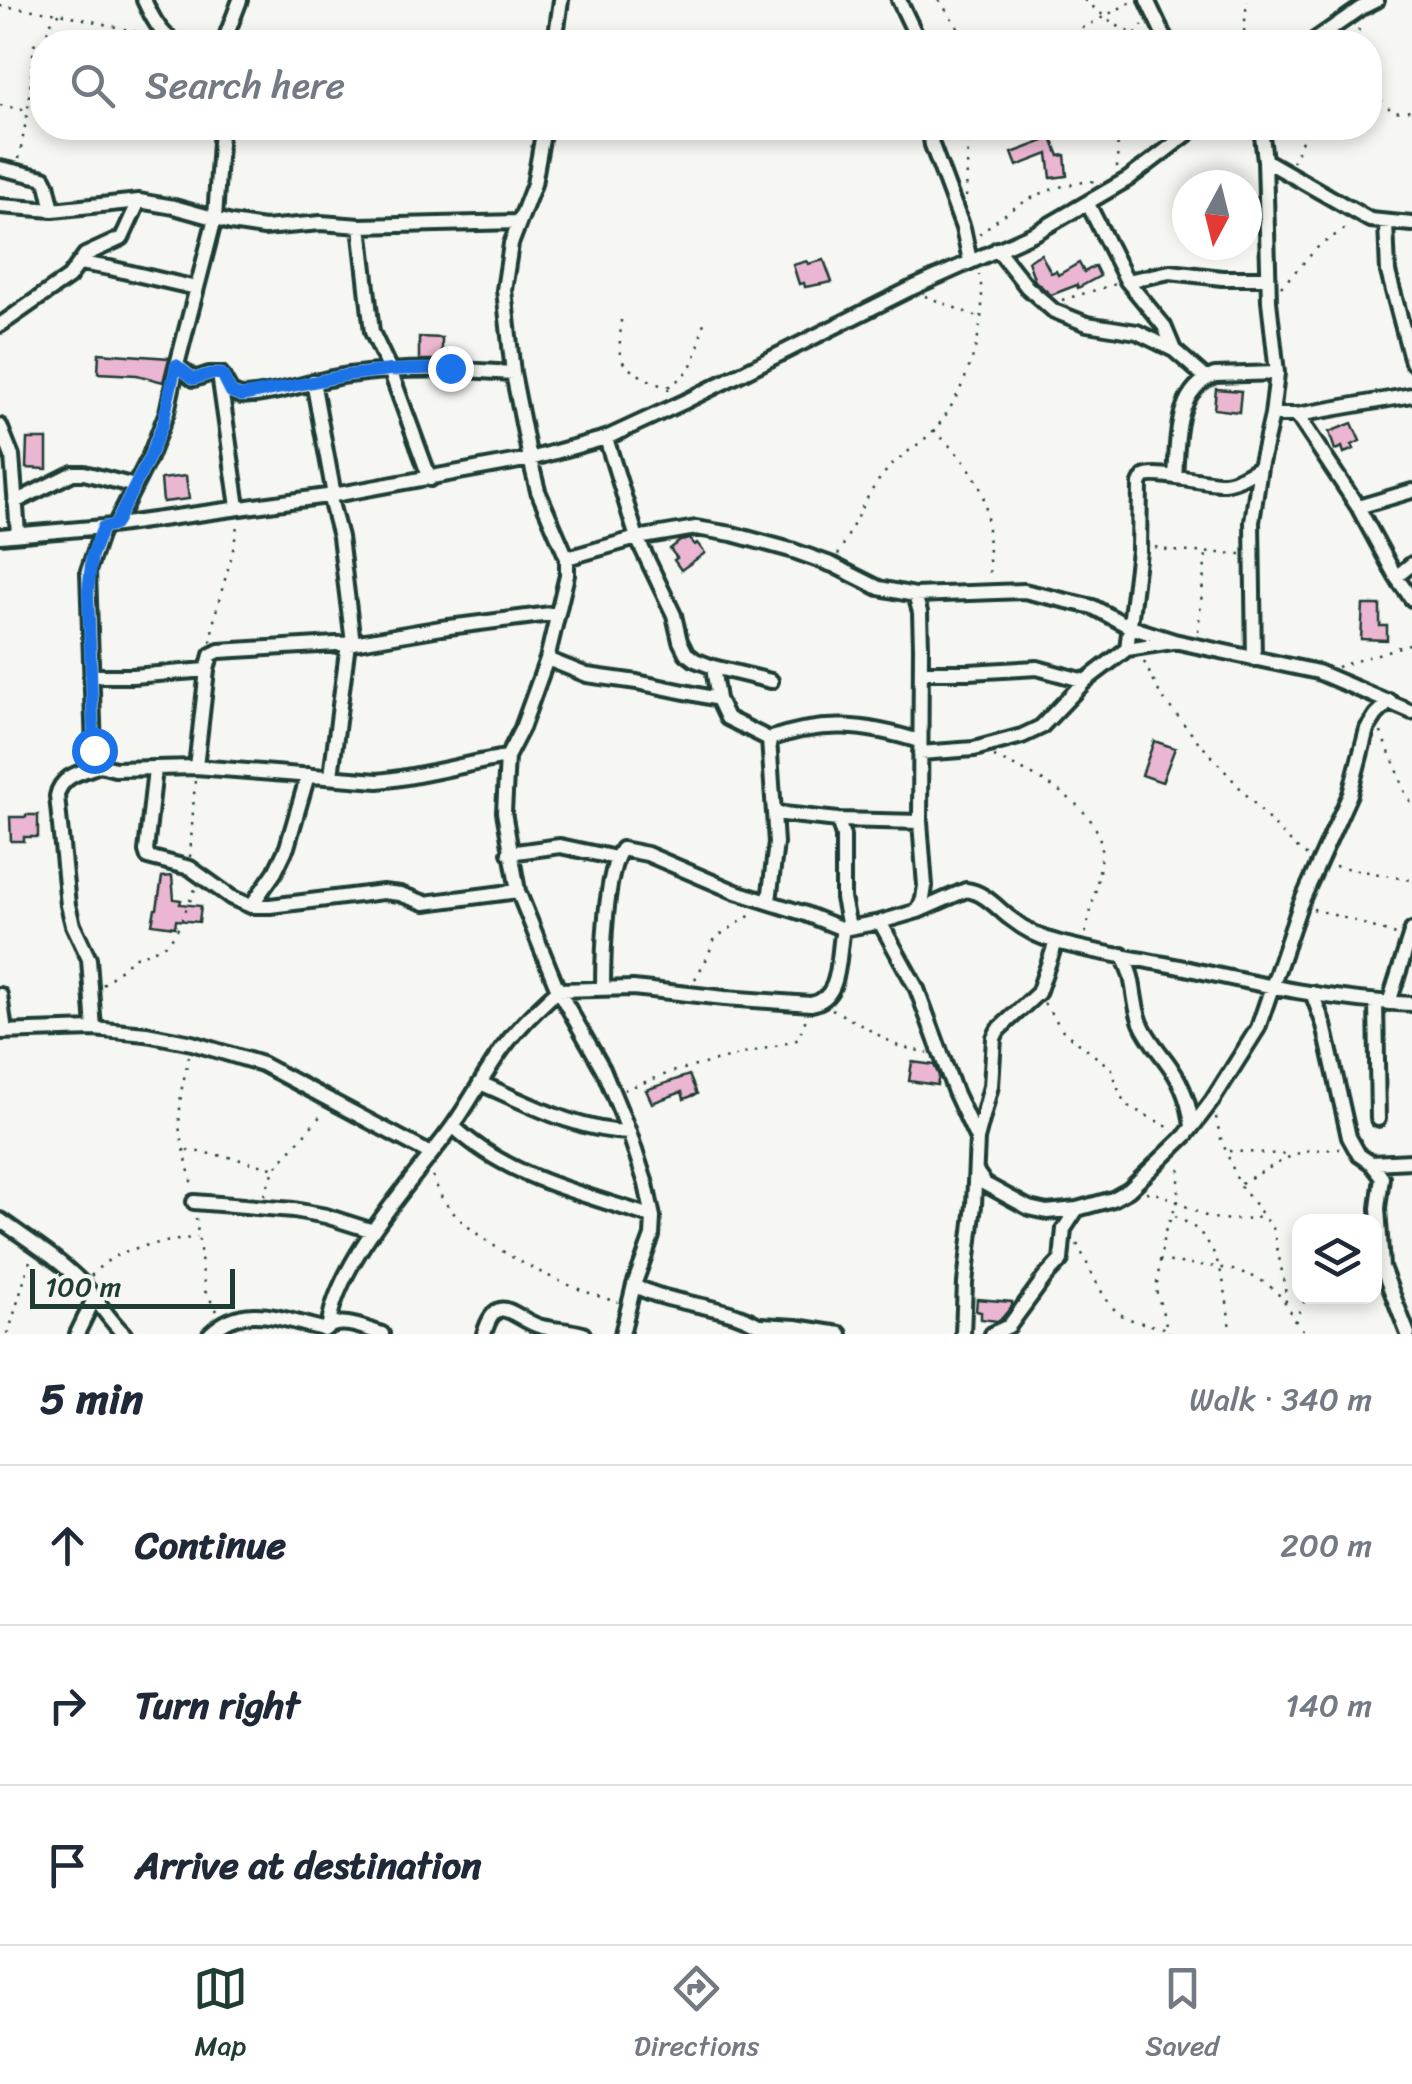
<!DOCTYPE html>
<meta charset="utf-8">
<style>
body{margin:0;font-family:Sriracha,sans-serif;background:#f2f2f3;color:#1f2937}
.controls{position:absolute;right:30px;bottom:30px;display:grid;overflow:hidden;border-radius:20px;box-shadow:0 5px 15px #0003}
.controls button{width:90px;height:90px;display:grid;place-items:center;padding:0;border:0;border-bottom:2px solid #e0e1e3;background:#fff;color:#1f2937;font:50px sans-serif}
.compass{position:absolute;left:1172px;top:170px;width:90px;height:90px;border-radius:50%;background:#fff;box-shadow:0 5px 15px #0003;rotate:187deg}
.scale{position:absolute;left:30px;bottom:25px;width:205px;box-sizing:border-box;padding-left:10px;border:5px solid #1f3d34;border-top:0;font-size:28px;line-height:35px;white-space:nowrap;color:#1f3d34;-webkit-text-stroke:8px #f6f6f2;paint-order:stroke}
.stop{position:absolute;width:30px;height:30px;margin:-22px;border:8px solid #1a73e8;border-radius:50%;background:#fff}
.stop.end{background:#1a73e8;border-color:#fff;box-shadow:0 2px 10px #0008}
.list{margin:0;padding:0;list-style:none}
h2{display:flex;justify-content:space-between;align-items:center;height:130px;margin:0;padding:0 40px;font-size:42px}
h2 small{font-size:32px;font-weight:400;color:#747a83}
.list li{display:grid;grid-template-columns:65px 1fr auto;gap:30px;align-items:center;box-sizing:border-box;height:160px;padding:0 40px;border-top:2px solid #e0e1e3}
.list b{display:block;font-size:38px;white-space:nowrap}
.list em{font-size:32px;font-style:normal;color:#747a83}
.icon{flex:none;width:55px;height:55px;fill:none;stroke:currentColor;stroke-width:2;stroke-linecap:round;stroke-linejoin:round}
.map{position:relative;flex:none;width:1412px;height:1334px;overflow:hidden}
.search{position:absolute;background:#fff;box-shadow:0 5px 15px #0003;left:30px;right:30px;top:30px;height:110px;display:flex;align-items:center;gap:25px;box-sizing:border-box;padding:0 35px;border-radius:40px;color:#747a83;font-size:38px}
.sheet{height:610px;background:#fff}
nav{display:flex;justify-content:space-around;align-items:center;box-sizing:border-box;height:140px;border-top:2px solid #e0e1e3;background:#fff;font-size:28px;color:#747a83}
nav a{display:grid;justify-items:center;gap:5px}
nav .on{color:#1f3d34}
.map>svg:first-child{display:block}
.building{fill:#ebb6d1;stroke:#1f3d34;stroke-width:2.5}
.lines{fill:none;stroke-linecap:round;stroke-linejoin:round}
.street-casing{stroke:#1f3d34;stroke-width:20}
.path{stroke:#1f3d34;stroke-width:2.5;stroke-dasharray:2.5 8;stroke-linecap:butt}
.street{stroke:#f6f6f2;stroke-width:12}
.route{stroke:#1a73e8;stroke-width:12}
</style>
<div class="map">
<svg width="1412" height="1334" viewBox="0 0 1412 1334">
<rect width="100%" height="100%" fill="#f6f6f2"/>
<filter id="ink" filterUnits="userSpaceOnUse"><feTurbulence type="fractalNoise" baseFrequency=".01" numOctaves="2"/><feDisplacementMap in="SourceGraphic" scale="20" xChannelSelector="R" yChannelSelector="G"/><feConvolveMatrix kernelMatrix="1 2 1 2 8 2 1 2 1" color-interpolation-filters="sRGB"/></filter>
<g filter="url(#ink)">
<!-- building -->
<path class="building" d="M1046 131H1049L1059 156 1065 155 1067 176 1051 178 1048 154 1017 166 1012 153 1047 140Z
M1041 254 1051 273 1056 271 1058 275 1079 263 1084 272 1095 266 1100 276 1078 288 1077 285 1051 295 1035 281 1028 261Z
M824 260 832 282 805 287 804 283 799 284 793 265 807 261 808 264Z
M419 337 442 338V360H419Z
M99 353 169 358 163 382 137 375 98 373Z
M1216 389 1241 391 1239 412 1214 409Z
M1352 423 1360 441 1352 445 1354 449 1344 453 1342 447 1335 450 1329 432Z
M27 439H47V469L26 468Z
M186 476 189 499 163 502 161 479Z
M690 539 695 545 697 543 705 553 681 570 674 560 677 558 670 549 680 541Z
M1363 605H1380V626H1387V640L1361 639Z
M1154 741 1175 748 1162 782 1142 775Z
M26 815H38V837H24V841H11L10 817H26Z
M172 876 174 899 181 900 180 904 201 906 199 922 176 920 175 927 152 924 155 909H157L162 877Z
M912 1062 934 1065 939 1076 937 1085 909 1081Z
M689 1075 697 1094 684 1099 682 1092 652 1103 646 1090Z
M977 1299 1012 1302V1306L1002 1318 997 1321 981 1319V1312L976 1311Z"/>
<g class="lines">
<defs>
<path id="street" d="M144 0C151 15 160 34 175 42
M899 0 919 42
M1147 0 1167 42
M224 42 240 0
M555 42 561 0
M1312 42 1361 8 1377 0
M544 128 534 184 511 244 504 290 513 373 530 459 538 491 567 558V575L547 659 522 728 507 757 504 812 518 891 558 990 603 1069 629 1132 646 1184 653 1217 652 1236 634 1285 622 1334
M929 128 932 145 963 228 970 261
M1265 160 1370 220 1412 224
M0 168 44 178 47 184 53 210
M1088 204 1127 281 1164 326 1174 350 1206 378
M0 206 53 210 139 201 174 207 231 223 264 228 321 223 360 226 518 222
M1386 223 1388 272 1412 362
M360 226 372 332 390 370 430 479
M997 249 1027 287 1054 311 1087 324 1137 332 1174 350
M80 263 110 268 196 288
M1127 281 1170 272 1222 278H1268
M0 325 69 277 85 255 122 238 139 201
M177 365 194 379 209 374H221L231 392 241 396C277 395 313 380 349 375 406 367 455 369 513 373
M220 381 238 507
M313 381 334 495
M1272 415H1297L1412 395
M1297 415 1358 507 1396 577 1412 599
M0 426 12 456 18 533
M606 438 637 538 674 615 680 641 686 653 695 660 713 667 771 681
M1175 477C1178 441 1174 390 1215 375L1277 373
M329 495 340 537 353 643
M15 502 73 473H84L135 486
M1358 507 1412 491
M115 525 149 458 167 412 177 365 215 218 221 128
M103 527 88 571 94 751 95 760 100 765 115 769 196 767 378 781C421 777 463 764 507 757
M0 536 103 527 334 495 530 459 606 438 686 401 910 289 1037 232 1128 179 1195 128
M567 558 637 538 696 528 732 534 791 550 833 565 879 588 915 595 1024 591 1093 607 1130 627 1174 641 1318 672 1412 712
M1396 577 1412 564
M915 595 920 612 921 647 920 822 925 886 923 899 918 911
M1127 649 1139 551 1140 484C1141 482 1142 479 1144 477 1154 470 1208 484 1223 483 1236 482 1248 474 1260 467
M547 659 587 675 637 682 718 699
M1254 659 1252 522 1260 467 1272 415 1277 373 1269 301 1265 160 1261 128
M713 667 718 699 727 718 769 739 776 843 769 901
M921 672H969L1037 668 1085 681
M91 676H133L207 670
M769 739C823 720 865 724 919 741
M920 753 974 749 1022 736 1041 727 1085 681 1127 649 1172 642
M196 767 207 670 211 655 219 651 353 643 441 628 558 613
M155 769 146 851 148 857 190 868 232 898 251 906H270L383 892 400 894 425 903 518 891
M331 776 348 643
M774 813 838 820 920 822
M838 820 843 836V898L849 927
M509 853 560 846 616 858
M251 906 275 872 287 847 308 775
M880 922 917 989 955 1092 977 1139 974 1205 965 1283 963 1334
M1122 955C1137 981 1131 997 1141 1023 1148 1040 1161 1053 1171 1068 1184 1087 1190 1106 1192 1127
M603 988C603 957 605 871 622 849L647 854 736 892 803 913 843 929
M1312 993 1324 1025 1349 1137 1359 1155 1371 1163 1382 1177 1378 1208 1382 1267 1408 1334
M0 995 5 1031
M1376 1002 1378 1119
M1389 1003 1412 930
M94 1029 89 959 73 925 68 905 57 796C61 775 82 772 100 765
M0 1032 94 1029 146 1034 192 1043 262 1064 431 1154
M480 1083C527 1103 577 1131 629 1132
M453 1126C507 1178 585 1194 653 1217
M977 1139 991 1086 994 1038 998 1030 1038 993 1056 942
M1371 1163 1412 1161
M976 1171 985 1184 1029 1208 1047 1212 1077 1209 1113 1199 1129 1190 1186 1135 1212 1101 1258 1028 1300 905 1350 794 1367 729 1376 715 1390 701
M194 1202 294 1210 326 1216 373 1231
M0 1220C28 1240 59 1259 83 1284 98 1300 108 1319 124 1334
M634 1285C674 1308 738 1303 770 1334
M329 1324C338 1261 412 1181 450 1130 467 1107 480 1082 496 1058 513 1032 535 1011 558 990L633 988 725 998 811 1004C843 999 837 955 843 929L880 922 918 911 966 890C984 892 996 907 1010 918 1024 929 1040 938 1057 942 1099 954 1143 959 1185 968 1260 985 1335 1001 1412 1004
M761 1325 796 1327 840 1334
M324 1330C339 1316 364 1328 382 1334
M77 1334 94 1299
M210 1334C245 1300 282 1320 324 1329
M484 1334C498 1287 515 1321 542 1327 555 1330 569 1330 583 1334
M992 1334 1009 1326 1045 1277 1061 1260 1064 1229 1077 1209"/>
</defs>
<!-- street casing -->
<use href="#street" class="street-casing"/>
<!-- path -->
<path class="path" d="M939 0 968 42
M1084 0C1102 13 1113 27 1134 33
M0 6 60 13 148 35
M1066 42 1081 29 1133 1
M1128 42 1143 25
M1243 42 1247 0
M1358 42 1359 25
M1370 100H1381L1393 112 1412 110
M0 105 27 110
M514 128 528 140
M19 159 28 110 34 44 46 40 49 24 60 13
M1292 162 1308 128
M1117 168 1118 128
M966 197 968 142 972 128
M979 234C1016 204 1047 184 1096 181
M1281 287 1319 246 1349 226
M925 296 983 319
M1062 300 1116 284
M621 320C621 331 619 343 620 354 622 373 657 381 672 392
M668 387C697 369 696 353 704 322
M934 430C954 450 978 472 984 500 990 525 988 554 990 579
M1155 547 1171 551 1241 554
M838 555C854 526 866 492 889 468 903 453 923 443 936 428 966 392 991 320 979 275
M1198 631 1206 554
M211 642C214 602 234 564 237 523
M1144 662 1161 696 1196 739 1270 821 1300 851 1309 857
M1337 667 1412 643
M1381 732C1385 746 1393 758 1398 772 1403 784 1403 794 1412 803
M994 757C1028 771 1103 806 1101 851 1100 879 1091 908 1085 936
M190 857 195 780
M1335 866 1412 880
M1313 909 1355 921 1396 935
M695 979 706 960 715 938 754 913
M103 985 133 958 162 947 175 935 196 887
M1044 1003 1064 1032 1112 1069 1120 1095 1128 1106 1172 1129
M832 1009 898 1046 928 1053
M189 1056 181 1092 179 1127 193 1190
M624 1090 672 1072 795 1041 798 1039 807 1016
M1216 1117 1220 1136 1239 1184 1273 1228 1285 1286 1286 1304
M187 1150 229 1157 272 1168
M1229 1151 1291 1155
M433 1176C436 1183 438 1192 442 1198 471 1244 567 1289 618 1302
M1241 1183 1293 1155 1309 1150 1340 1149
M1146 1192C1169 1194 1186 1208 1206 1216 1224 1222 1245 1219 1263 1217
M264 1195 275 1168 323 1113
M1175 1216C1182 1220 1190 1224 1196 1229 1223 1252 1228 1301 1230 1334
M196 1218 205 1291 217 1311
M1077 1244C1088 1263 1103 1303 1120 1314 1132 1322 1152 1325 1167 1329
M1159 1260C1196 1267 1245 1263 1274 1290 1289 1303 1292 1322 1308 1334
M91 1276C118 1244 158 1244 197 1237
M1294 1322 1307 1296
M8 1334 30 1261
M1169 1334 1156 1290 1164 1234 1178 1201 1180 1161"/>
<!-- street -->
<use href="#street" class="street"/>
</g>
</g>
<g class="lines" filter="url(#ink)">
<!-- route -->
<path class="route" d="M94 750 88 592 92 555 103 527 115 525 149 458 163 423 176 365 194 379 209 374H222L231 392 241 396 348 375 390 370 450 368"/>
</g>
</svg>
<div class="controls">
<button><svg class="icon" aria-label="layers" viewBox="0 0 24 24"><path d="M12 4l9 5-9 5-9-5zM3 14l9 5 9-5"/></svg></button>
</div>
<svg class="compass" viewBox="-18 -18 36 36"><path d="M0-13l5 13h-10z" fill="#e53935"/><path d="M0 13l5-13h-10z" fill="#747a83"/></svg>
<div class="scale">100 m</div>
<div class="stop" style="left:94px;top:750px"></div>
<div class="stop end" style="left:450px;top:368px"></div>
<div class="search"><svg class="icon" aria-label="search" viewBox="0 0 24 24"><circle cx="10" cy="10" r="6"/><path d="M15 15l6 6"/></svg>Search here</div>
</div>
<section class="sheet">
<h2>5 min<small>Walk · 340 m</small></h2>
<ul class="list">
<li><svg class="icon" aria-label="ahead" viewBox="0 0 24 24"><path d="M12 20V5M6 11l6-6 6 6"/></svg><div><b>Continue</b></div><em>200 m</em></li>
<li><svg class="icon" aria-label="right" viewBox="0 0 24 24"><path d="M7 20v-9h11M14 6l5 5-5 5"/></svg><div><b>Turn right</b></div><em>140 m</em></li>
<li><svg class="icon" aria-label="arrive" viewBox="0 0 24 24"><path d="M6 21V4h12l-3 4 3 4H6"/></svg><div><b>Arrive at destination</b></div></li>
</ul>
</section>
<nav>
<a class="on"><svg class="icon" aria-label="map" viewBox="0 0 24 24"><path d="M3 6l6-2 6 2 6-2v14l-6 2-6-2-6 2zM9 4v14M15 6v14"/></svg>Map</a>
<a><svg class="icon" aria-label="directions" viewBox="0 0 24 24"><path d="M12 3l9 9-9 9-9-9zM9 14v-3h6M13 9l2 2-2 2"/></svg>Directions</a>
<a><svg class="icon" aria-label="saved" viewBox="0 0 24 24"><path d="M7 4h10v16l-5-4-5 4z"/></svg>Saved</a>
</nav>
